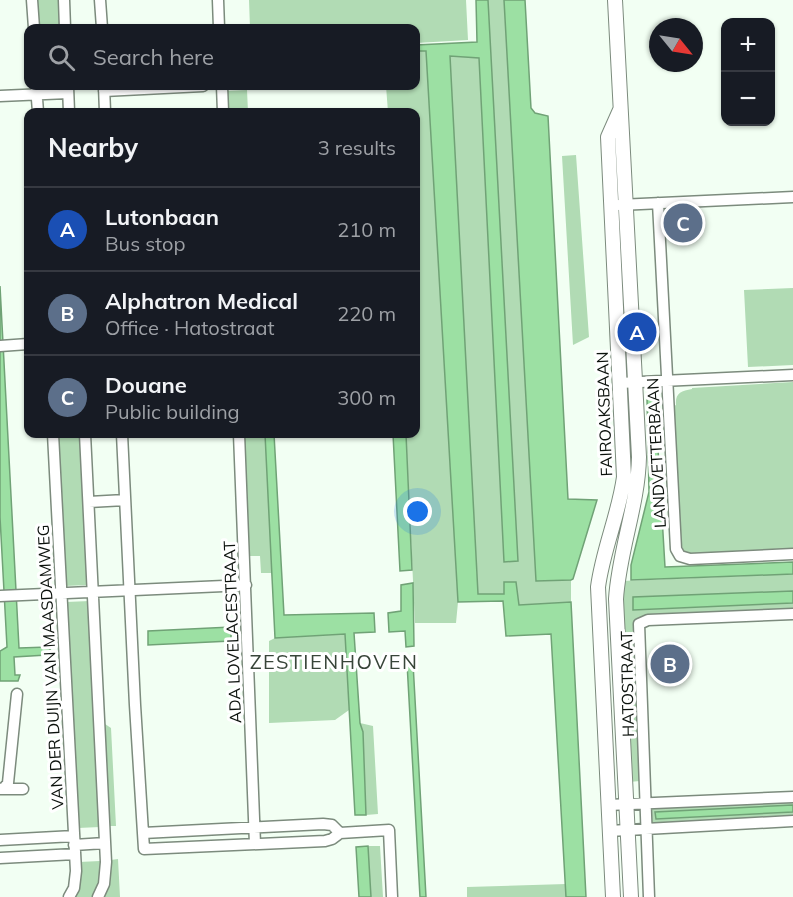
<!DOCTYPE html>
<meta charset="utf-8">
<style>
body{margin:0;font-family:Mulish,sans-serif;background:#20242c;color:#f1f3f6}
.controls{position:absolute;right:18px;top:18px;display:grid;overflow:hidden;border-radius:12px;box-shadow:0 2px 4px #0004}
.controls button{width:54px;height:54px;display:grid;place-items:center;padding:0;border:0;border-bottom:2px solid #363941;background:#171b24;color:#f1f3f6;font:30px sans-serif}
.compass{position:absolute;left:649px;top:18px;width:54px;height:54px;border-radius:50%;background:#171b24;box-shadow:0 2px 4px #0004;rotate:120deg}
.you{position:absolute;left:418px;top:512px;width:21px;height:21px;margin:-15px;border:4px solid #fff;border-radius:50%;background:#1a73e8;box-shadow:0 0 0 9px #1a73e833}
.badge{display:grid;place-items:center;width:39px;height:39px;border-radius:50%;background:#af49ad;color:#fff;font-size:20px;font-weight:700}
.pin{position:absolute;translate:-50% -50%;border:3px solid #fff;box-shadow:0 2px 6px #0006}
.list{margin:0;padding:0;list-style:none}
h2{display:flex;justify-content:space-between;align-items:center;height:78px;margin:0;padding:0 24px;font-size:26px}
h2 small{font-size:20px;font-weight:400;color:#9ea1a6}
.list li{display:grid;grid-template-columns:39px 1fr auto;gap:18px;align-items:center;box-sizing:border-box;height:84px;padding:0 24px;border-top:2px solid #363941}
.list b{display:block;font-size:22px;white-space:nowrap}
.list p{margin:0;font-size:20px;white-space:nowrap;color:#9ea1a6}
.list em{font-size:20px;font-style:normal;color:#9ea1a6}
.icon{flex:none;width:33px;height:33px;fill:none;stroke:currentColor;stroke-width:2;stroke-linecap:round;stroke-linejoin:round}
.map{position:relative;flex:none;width:793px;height:897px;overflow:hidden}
.search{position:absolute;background:#171b24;box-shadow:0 2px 4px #0004;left:24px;top:24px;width:396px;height:66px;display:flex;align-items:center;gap:15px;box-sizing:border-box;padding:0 21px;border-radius:12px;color:#9ea1a6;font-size:22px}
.panel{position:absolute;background:#171b24;box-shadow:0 2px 4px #0004;left:24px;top:108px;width:396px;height:330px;border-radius:12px}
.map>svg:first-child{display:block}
.green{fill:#b1dbb4}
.water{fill:#9ce0a3;stroke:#70a276;stroke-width:1.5}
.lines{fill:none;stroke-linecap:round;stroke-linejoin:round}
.minor-casing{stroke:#7c8b7d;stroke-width:13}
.major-casing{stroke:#7c8b7d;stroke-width:16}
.minor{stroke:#fff;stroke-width:10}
.major{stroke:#fff;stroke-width:14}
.labels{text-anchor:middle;stroke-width:6;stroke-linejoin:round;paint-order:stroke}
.street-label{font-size:16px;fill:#0b110c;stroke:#fff}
.quarter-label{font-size:20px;letter-spacing:1.5px;fill:#384539;stroke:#fff}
</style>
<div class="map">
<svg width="793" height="897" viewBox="0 0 793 897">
<rect width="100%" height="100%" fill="#f2fff3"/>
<!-- green -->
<path class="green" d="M35 0H58L60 28H37Z
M249 0H466L468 40 416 43V28H250Z
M488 0H504L536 581 571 580V602L519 605 516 583 505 594H478L450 56 479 58 504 561H518Z
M416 51H426L458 602 456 623H415L406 434H416V112H388L386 86H416Z
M247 90 248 112H227L226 91Z
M576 155 589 337 573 345 562 156Z
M793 288V365L748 367 744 290Z
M793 382V549L691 554 684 551 681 544 674 406 676 405C675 393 681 391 692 389V388Z
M57 434H81L88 585 65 586Z
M243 434H265L273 573H261L260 556H249Z
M793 574V591L633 598 634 610 793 603V610L637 621 632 633 640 781 629 782 621 581Z
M90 601 100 827 78 828 66 602Z
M345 634 349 710 335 720 269 723V641L275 638Z
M360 723 373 726 378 814 366 815 363 732Z
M105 724 111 728 116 826H109Z
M793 799V805L655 812 656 819 793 812V818L655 825 650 821 651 808Z
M368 846H380L383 897H371Z
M118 859 120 897H104L109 881 111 860Z
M100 861V879L93 897H74L79 862Z
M566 884V897H467V887Z"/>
<!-- water -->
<path class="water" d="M476 0H488L518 561 504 562 479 58 450 56 478 594H504V582H516L519 605 571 602 586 897H566L551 634 506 636 503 601 458 602 426 51H416V45L477 42Z
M504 0H525L531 108 535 113 548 116 568 499 597 500 573 579 571 580 536 581Z
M0 286 19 648 48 647 52 652 47 655 14 657 15 675H20L18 681H0V651L7 647 0 517Z
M647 398H655L665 567 793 562V574L631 580V565L649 492Z
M265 434H274L284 615 374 613 375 632 354 633 360 723 363 732 366 815H355L345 634 275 638Z
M393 434H406L412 570 400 571Z
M413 583 414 646 406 647 405 631 389 632 388 613 401 611V585Z
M793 591V603L633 610V597Z
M231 627V641L148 645V631Z
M407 663H413L426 897H420Z
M793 805V812L656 819 655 812Z
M368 846 371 897H359L356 847Z"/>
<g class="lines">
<defs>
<path id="minor" d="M32 0 34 28
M64 0 65 28
M100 0 102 28
M218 0 219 28
M36 86 38 112
M68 86 69 112
M104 86 105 112
M222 86 223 112
M104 91 203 86
M0 96 68 93
M658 203 676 549 680 556 690 559 793 554
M619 205 793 197
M0 346 28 344
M619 383 793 375
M53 434 76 871 74 888 69 897
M85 434 106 862 104 884 98 897
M122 434 135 705 144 849 325 841 332 839 340 833 389 830 392 897
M239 434 255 844
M89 502 125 500
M0 596 246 585
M0 789 4 788 8 783 17 694
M1 789H23
M608 805 793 797
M609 831 793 821
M143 833 323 824 332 825 340 833
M0 840 74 836
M74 845 105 843
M0 858 75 854
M649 897 639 624 648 620 793 614"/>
<path id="major" d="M615 0 639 457C638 505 619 551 616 599L631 897
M613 897 598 587C603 549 619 514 624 477L608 137 620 110"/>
</defs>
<!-- minor casing -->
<use href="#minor" class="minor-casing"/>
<!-- major casing -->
<use href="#major" class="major-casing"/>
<!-- minor -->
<use href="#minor" class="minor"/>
<!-- major -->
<use href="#major" class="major"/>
</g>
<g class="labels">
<!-- street labels -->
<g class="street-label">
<text transform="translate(604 414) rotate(-92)" y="6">FAIROAKSBAAN</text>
<text transform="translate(656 453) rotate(-93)" y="6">LANDVETTERBAAN</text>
<text transform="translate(232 632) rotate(-92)" y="6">ADA LOVELACESTRAAT</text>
<text transform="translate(50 667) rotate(-93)" y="6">VAN DER DUIJN VAN MAASDAMWEG</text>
<text transform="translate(627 684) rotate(-91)" y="6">HATOSTRAAT</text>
</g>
<!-- quarter labels -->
<g class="quarter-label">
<text x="334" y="669">ZESTIENHOVEN</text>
</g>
</g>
</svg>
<div class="controls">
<button>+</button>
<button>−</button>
</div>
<svg class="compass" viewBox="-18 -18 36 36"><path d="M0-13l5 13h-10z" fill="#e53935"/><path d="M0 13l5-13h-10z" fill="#9ea1a6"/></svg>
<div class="you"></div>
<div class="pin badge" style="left:637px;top:332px;background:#1a4fb4">A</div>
<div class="pin badge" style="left:670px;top:664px;background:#5c6f8a">B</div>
<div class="pin badge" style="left:683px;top:223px;background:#5c6f8a">C</div>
<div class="search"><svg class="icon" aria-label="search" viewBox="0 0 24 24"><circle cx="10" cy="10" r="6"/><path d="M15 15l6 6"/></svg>Search here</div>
<section class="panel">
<h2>Nearby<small>3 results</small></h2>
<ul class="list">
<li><span class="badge" style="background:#1a4fb4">A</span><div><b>Lutonbaan</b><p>Bus stop</p></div><em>210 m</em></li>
<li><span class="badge" style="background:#5c6f8a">B</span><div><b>Alphatron Medical</b><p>Office · Hatostraat</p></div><em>220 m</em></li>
<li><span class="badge" style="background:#5c6f8a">C</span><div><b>Douane</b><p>Public building</p></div><em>300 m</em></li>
</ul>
</section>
</div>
